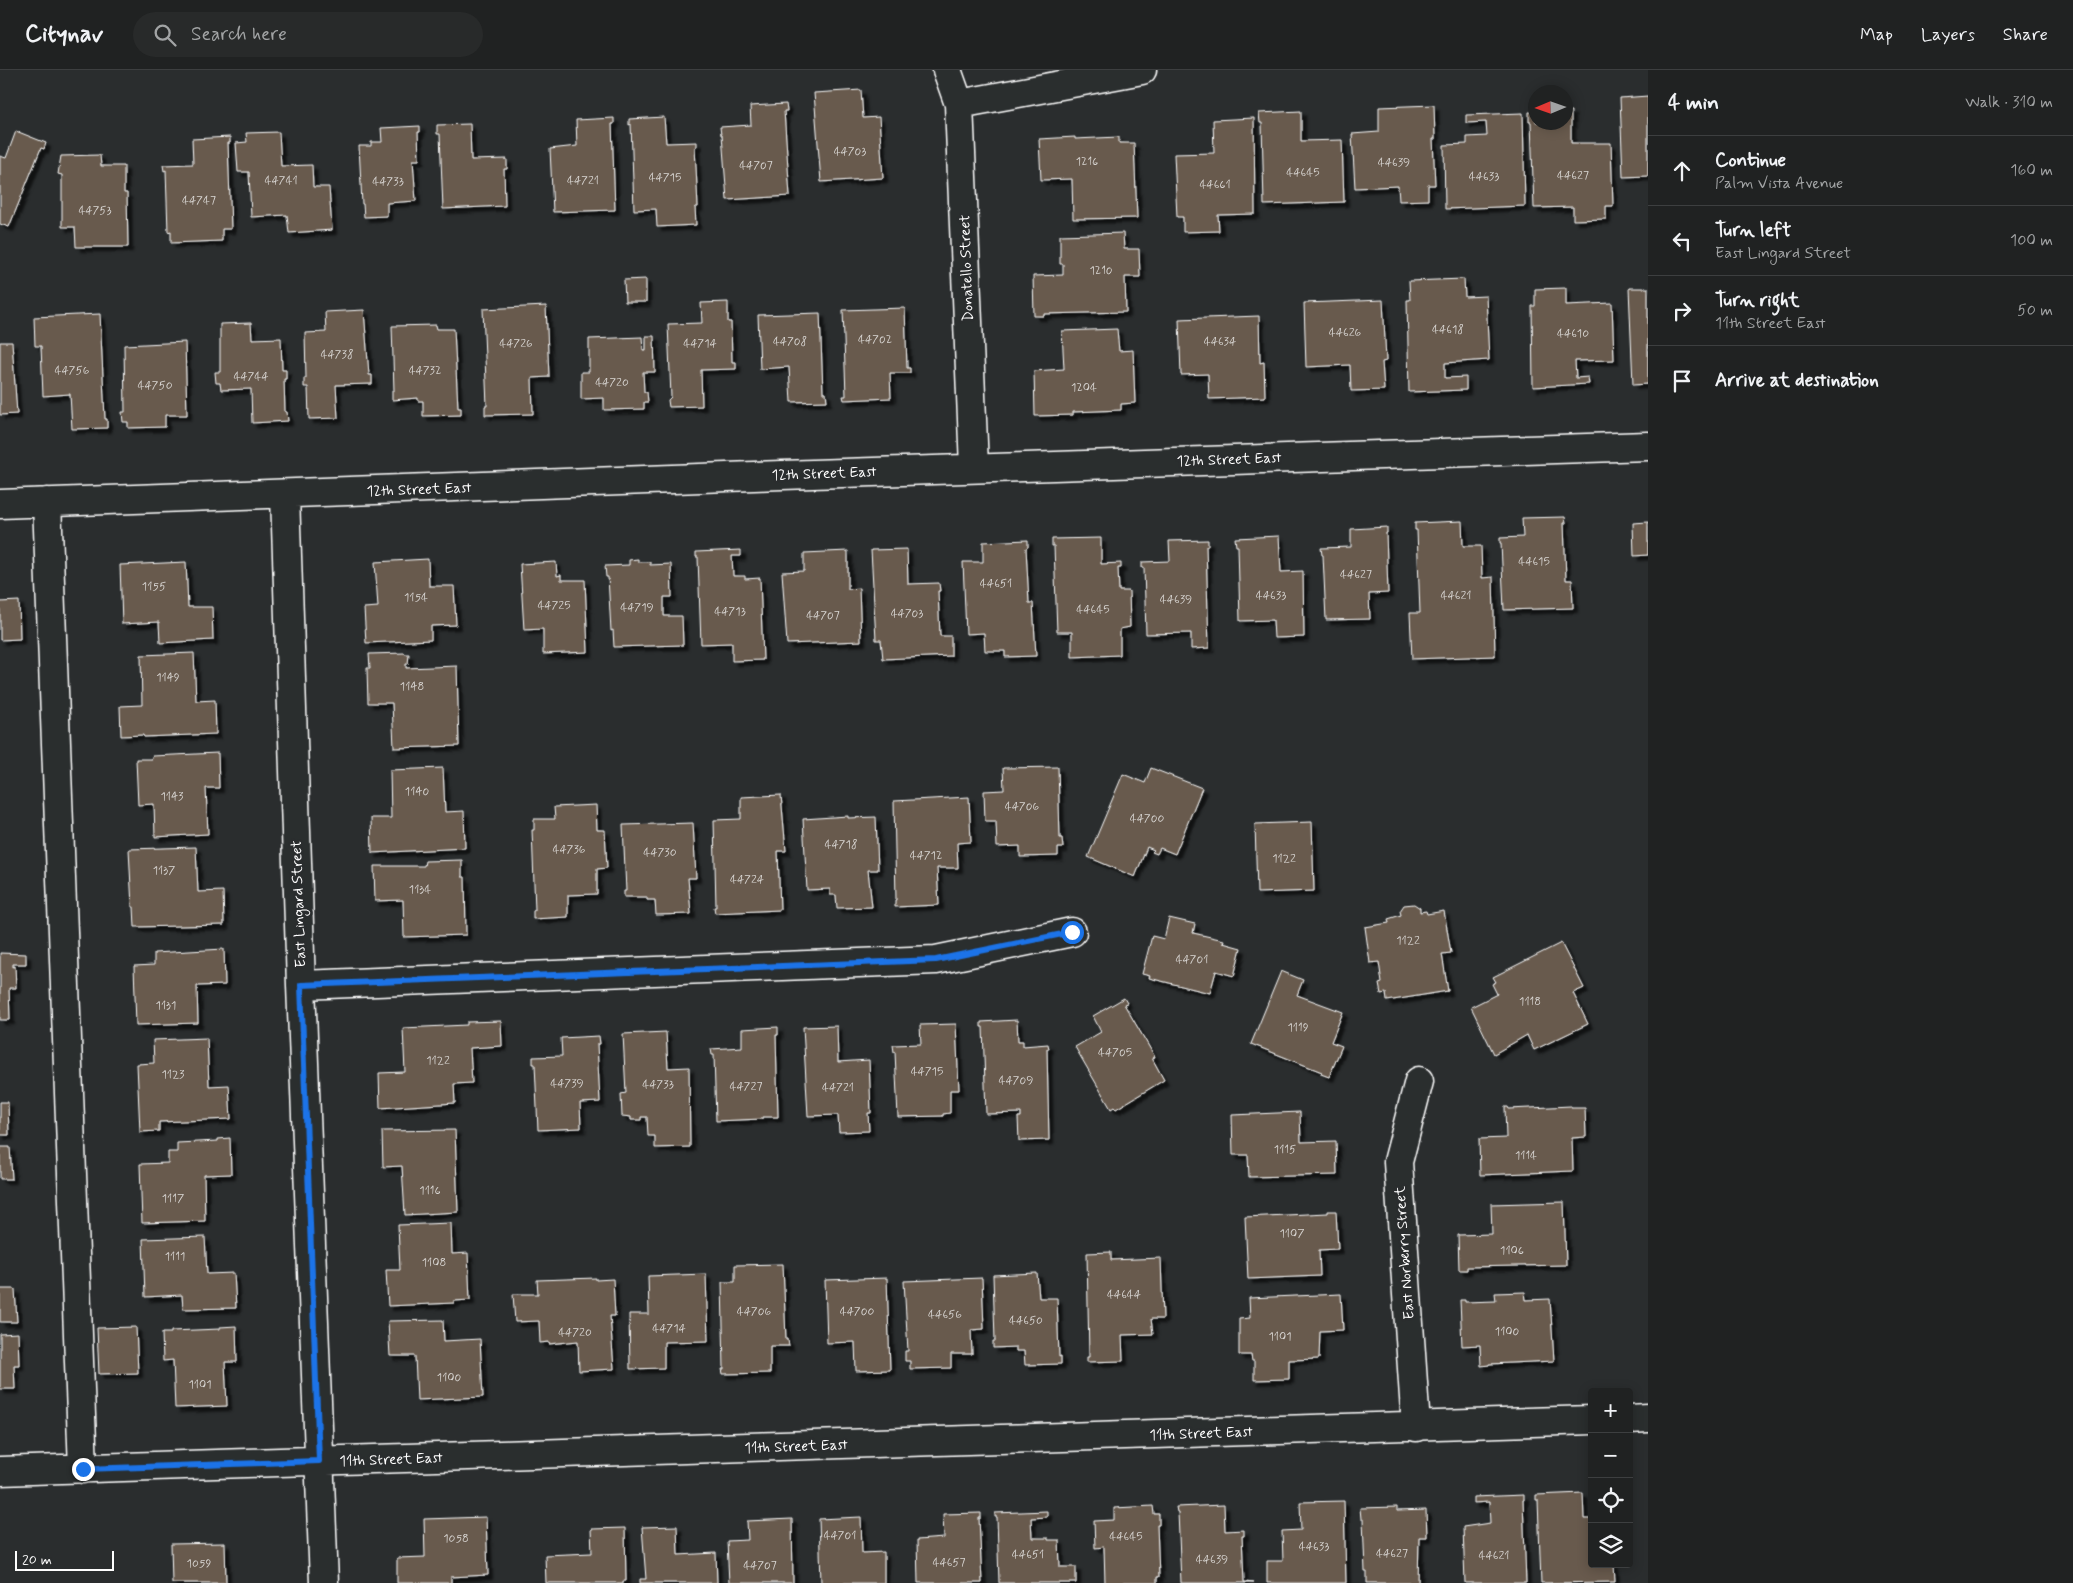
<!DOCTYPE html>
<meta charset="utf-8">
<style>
body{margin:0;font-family:Mynerve,sans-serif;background:#282a2a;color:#f1f3f6}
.controls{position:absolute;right:15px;bottom:15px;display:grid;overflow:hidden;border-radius:5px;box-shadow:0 2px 12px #0003}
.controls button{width:45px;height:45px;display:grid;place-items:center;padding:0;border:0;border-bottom:1px solid #3d3f40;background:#202222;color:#f1f3f6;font:25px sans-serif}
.compass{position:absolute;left:1528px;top:15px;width:45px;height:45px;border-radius:50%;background:#202222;box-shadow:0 2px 12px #0003;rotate:268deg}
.scale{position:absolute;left:15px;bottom:12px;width:99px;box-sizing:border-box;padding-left:5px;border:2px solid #fff;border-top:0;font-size:14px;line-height:18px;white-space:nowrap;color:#fff;-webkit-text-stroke:4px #2a2d2e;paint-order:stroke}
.stop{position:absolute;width:15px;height:15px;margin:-11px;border:4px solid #1a73e8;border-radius:50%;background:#fff}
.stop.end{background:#1a73e8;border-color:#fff;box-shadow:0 1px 5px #0008}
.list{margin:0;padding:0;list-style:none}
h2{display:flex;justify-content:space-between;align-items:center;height:65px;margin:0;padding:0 20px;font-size:21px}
h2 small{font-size:16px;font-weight:400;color:#a2a4a5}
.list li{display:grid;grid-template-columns:32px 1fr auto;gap:15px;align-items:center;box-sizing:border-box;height:70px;padding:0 20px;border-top:1px solid #3d3f40}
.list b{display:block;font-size:19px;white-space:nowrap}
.list p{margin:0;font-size:16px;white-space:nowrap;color:#a2a4a5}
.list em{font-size:16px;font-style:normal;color:#a2a4a5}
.icon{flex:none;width:28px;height:28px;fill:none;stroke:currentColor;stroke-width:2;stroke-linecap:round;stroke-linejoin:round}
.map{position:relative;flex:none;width:1648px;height:1513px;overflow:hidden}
header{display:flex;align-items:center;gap:30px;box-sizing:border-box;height:70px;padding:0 25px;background:#202222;border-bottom:1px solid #3d3f40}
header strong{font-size:24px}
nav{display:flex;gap:28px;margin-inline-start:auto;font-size:18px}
.search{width:350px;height:45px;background:#282a2a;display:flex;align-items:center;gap:12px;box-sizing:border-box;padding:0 18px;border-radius:28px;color:#a2a4a5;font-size:19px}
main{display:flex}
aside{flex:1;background:#202222}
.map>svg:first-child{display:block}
.building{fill:#675a4e;stroke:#fff;filter:url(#shadow)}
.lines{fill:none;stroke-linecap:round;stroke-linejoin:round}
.minor-casing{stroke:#fff;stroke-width:31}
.minor{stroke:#2a2d2e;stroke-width:28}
.route{stroke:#1a73e8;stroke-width:6}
.labels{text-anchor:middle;stroke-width:5;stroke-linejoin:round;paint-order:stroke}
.number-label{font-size:12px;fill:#d9d6d3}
.street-label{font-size:15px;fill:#fff;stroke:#2a2d2e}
</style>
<header>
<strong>Citynav</strong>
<div class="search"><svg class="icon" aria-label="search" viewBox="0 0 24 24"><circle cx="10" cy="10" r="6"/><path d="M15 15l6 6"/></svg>Search here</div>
<nav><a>Map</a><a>Layers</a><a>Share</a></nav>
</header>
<main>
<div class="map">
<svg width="1648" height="1513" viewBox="0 0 1648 1513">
<defs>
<filter id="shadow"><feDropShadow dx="4.5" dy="4.5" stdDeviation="1" flood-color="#0009"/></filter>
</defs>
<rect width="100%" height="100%" fill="#2a2d2e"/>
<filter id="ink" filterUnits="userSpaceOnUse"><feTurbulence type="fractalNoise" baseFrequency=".02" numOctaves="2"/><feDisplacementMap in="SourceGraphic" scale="10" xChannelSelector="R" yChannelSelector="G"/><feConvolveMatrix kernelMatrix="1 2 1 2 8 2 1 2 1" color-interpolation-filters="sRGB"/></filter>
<g filter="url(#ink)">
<!-- building -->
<path class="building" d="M861 20 863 48 879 47 883 108 821 112 814 23Z
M1648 26V106L1623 107 1620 28Z
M786 34 787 41H784L790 126 727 130 722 65H721L720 57 751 55 750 36Z
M1434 35 1435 69H1433L1435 115H1428V130L1399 131 1398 116 1355 118 1352 64 1379 62V37Z
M1301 41V71L1342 70 1344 132 1264 135 1262 53H1260L1259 43Z
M1566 41H1571V73H1611L1613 136H1606V149L1573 150V137L1534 138 1531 52H1529V42H1536V52H1566Z
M1523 43 1525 136 1445 139 1444 75 1467 74V67L1487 66 1486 52 1466 53V45Z
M664 47 666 73 697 72V76L695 77 698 137H695L696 155 657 157 656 139 634 140 631 54 629 55V49Z
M614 48V54H612L615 140 553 142 550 79 577 76 576 50Z
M1254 48 1255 144 1218 145 1219 161 1183 162V147H1177L1174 84 1214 83 1213 50Z
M470 54 471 90 507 89V99H504L505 136 443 139 440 64H437V55Z
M420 56V62H418L419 90H413L416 131 387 133V146L364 147 363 134H362L359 76H371V72H382L381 58Z
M16 61 46 73 44 79 41 78 9 157 0 154V86L6 88Z
M279 62 281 96 312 95 313 117H329L332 160 289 163 287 145 251 147 249 102H238L236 73 247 72 246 63Z
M230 67V73H228L231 159H222V171L171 173V161L168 162 166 100 164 101 163 95 193 94 192 69Z
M1075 67V69L1119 67V73H1134L1137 148 1073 149 1072 109 1041 110 1039 69Z
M100 85 101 96H124V123H127L128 177H76L75 157H62V105L58 104 61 86Z
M1123 163 1124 179H1139L1140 207H1125L1126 242 1044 244V246H1034L1033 206 1063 205V194H1060V165Z
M646 209V232H625L624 210Z
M1464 209 1465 227 1486 226 1489 290 1445 293V308L1466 307V320L1409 322 1407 230H1410L1409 211Z
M1566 218V235L1612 233 1614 290 1575 291 1576 308 1588 307 1589 314 1533 317 1532 236H1535V219Z
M1629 218H1648V314L1633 315Z
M1383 230 1386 291 1382 292 1384 320 1351 321 1350 295 1306 297 1304 233Z
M728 232V252H731L732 292H736V299L701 300 702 336 669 337 668 330 671 327 668 254 702 253 701 233Z
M546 236 549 307 532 308 533 344 485 345V336H487L483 239Z
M905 238 907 298H910V303H890L891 328 844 330 843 326H846L843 240Z
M364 240 369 305H372V314L336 315 338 348 309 349 308 317H304V308H306L305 263 326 262 325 242Z
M820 243 823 323H826L827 331 791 332 789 297 760 299 758 245Z
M100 244 105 349H107V358L72 359 70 324 43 326 41 276H35L34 247Z
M1259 246 1260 293 1264 292 1265 327 1209 329 1208 304 1181 305 1179 249Z
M251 253 252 269 281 268 282 300H286V309H284L285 342H287L288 351 252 353 251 319 221 320 220 313H216L215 302H220V254Z
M436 255 437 259H454L458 338H461V345L423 346V331H418V328L392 330V321H394L392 256Z
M1117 259 1119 281 1133 280 1135 333 1121 334V340L1073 342V345L1035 346 1034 301 1064 299 1062 261Z
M646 266H654L655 302H643L644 322H647L648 332H644V339L604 340V328L581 329V302H589V269L642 267 643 280H646Z
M0 272H12L17 344 0 345Z
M185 272 187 345H165V357L128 358V352H123L122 342H125L124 275Z
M1565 447 1566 453H1564L1566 510H1572L1573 538 1504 540 1501 473H1500V468L1523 467 1522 448Z
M1462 451 1463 476H1481L1482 508 1493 507 1495 586 1412 589 1410 543H1420L1417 460H1415V453Z
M1648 452V485L1634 486 1633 453Z
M1387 457V463H1386L1388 523 1369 524 1370 549 1326 550 1323 485H1322L1321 478 1351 477V459Z
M1279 466 1281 502 1303 501 1304 567 1274 568 1273 550 1240 551 1238 476H1236L1235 468Z
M1101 468V494L1121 493V498H1118L1119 521H1129L1130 557 1120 559V585L1072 587V562H1057L1054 476H1052V469Z
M1028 470V477L1026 478 1029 533H1033L1036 586 1005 587V581H985L984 563 966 564 963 492H983V472Z
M1208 470V476H1206L1209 578 1191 579V563L1146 564 1144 498H1142V492L1170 491 1169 471Z
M907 479 908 514 939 513 940 521H938L940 566H951V586L883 589 881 570H876L871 480Z
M741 480V486H732L733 506H745V509L760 508 763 590 732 591V573L701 574 698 487H696V482Z
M848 481V519L859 518 861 571 787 574 782 502 804 501V483Z
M428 489 429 516H454L456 555 431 556V570L366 573 364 538 378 537 375 492Z
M638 489V492H650V495L671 494 672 527H664V546H682L683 575 614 577 613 560 611 561 608 507H606L605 496 629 495V490Z
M186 492 188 537H212L213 570 160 573 159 552 122 554 120 495Z
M556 492 557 506 561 505V510H585L588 582 543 584V559L524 560 520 494Z
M19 531 20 569 0 570V532Z
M194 583 196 631 215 630 216 664 144 667 143 665 121 666 120 636 142 635 141 585Z
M405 583V584H409L408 594H406V598L457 596 459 676 394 678 392 633H368L367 598H370L369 584Z
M218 683 219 718H206L208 764 155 767 154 734 138 735 136 689H152V686Z
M1058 697 1060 768H1062L1063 778H1058V786L1020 787V776L997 777 996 751H985L984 721 1004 720 1003 698Z
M443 698 445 742 464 741 465 778 372 783 371 748H391L390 700Z
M1151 698 1202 718 1175 784 1160 778 1157 784 1152 782 1154 780 1147 777 1135 807 1088 787 1123 704 1145 713Z
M781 725 786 781H778L780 840 715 843 714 837H716L714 750 741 749V727Z
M969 727 971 772 957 773 958 798H937L939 835 895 837V830H896L894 731Z
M596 735 597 760H605L607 798 597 799V824L568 825V847L533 849V841L535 840 532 760H534V749H555L554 737Z
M848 746V748L876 747 878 800H868L872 837 837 838 836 825H830V819L807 820 803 749Z
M1312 752 1314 821 1257 823 1255 754Z
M693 753 696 808H688L691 844 656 845 655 830H647V827H624V821H626L623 755Z
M196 777 198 822 223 821 224 855 135 857 134 837H132L129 779Z
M462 790V807H465L466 865 404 867 403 830 375 831 374 796H424L425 791Z
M1414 834 1420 838V842L1426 841 1427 844 1444 841 1451 883 1442 884 1448 921 1387 931 1386 923 1381 924 1379 914 1382 913 1379 892 1370 893 1365 857 1389 853 1388 849 1401 845 1400 841 1404 835Z
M1169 848 1195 854 1193 863 1224 870 1223 873 1241 878 1234 906 1216 901 1210 923 1149 908 1150 906 1142 904 1152 866 1164 869Z
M1561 873 1584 918 1573 923 1588 954 1534 980 1527 965 1494 984 1471 937 1497 924 1492 914 1496 912 1493 907Z
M224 879 225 915 197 916 198 953 136 955 134 896 154 895V883Z
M0 883 26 884V894H13V897L15 896 16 918H9L10 950H0Z
M1281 901 1303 910 1297 925 1343 942 1331 972 1342 976 1329 1007 1321 1004 1322 1002 1251 974Z
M1124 928 1127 933 1124 934 1155 987 1152 988 1164 1010 1116 1039 1114 1037 1111 1039 1075 977 1101 962 1093 946Z
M1017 950 1018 971H1023V976L1048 974 1049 979H1047L1049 1070 1019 1071 1018 1047H1021V1043L986 1044 983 957H981V952Z
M501 951 502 976 470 978 472 1013 454 1014 455 1033 380 1038 379 1003 405 1002 403 958 467 955V952Z
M956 954 959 1020H950V1043L943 1044V1046L898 1047 895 982H894L893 975 921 974 920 955Z
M837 956 838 992 869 990 871 1043H868L869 1061 839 1062 838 1045 808 1046 803 957Z
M778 957V965H776L778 1047H762V1049L716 1051 714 985H712L711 979 742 977V959Z
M666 962 668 998 689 997 690 1077 655 1078V1066H648L647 1047H641V1050H631V1047L622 1046 621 1024 626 1023 623 964Z
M599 966 600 974H597L600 1032 580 1033 581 1058 538 1060 535 994H533V987L562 986 561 968Z
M207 968 209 1016 229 1015 231 1049 159 1052V1061L140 1062 137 994 154 993 153 970Z
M0 1032H8L9 1065H0Z
M1571 1036V1038H1585L1586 1067 1572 1068 1573 1101 1480 1105 1479 1069 1506 1068 1505 1037H1508L1509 1039Z
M1300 1042 1301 1072 1336 1071 1337 1105 1249 1107 1248 1085H1233L1232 1045Z
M455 1060 458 1142 405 1145 402 1096 383 1097 382 1061Z
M230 1068 231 1104 204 1105 205 1151 142 1153 140 1094 168 1093V1082H177V1073L218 1071V1069Z
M0 1077H10L12 1109H0Z
M1564 1132 1566 1195 1467 1197V1200H1459L1458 1165 1492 1164 1491 1134Z
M1328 1141H1336L1338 1179 1319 1180 1320 1206 1248 1209 1245 1147 1328 1143Z
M451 1153 452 1184 468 1183 470 1230 454 1231V1233L388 1236 386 1200H400L398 1155Z
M205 1167 207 1204 234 1203 236 1238 183 1239 182 1225 145 1227 143 1169Z
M1111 1182V1190L1161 1188 1163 1249H1151L1153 1264 1122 1265 1123 1291 1087 1292V1287H1089L1087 1183Z
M783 1194 786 1270H788L789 1276H770V1303L723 1304 722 1299H724L722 1212H735V1195Z
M1037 1203 1039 1228H1057L1059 1287 1061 1286V1294L1025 1295 1024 1281H1016V1277L993 1278V1271H995L993 1205Z
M706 1204 708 1271 664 1272V1298L630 1299 629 1244H649L648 1206Z
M596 1208V1210L613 1209 615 1246H610L614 1299 579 1301 578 1271 549 1274V1272L540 1273 539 1251 515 1252 513 1224H538L537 1210Z
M887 1208 890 1300 856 1301 855 1272 827 1273 825 1210Z
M982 1208 984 1259 971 1260 972 1284H951V1298L910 1299V1291H905V1281H908L904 1211Z
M0 1219H15L17 1252H0Z
M1525 1222 1526 1230 1550 1229 1554 1291 1489 1294V1295L1481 1296 1480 1275 1462 1276 1460 1230H1465V1232L1496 1231 1495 1223Z
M1341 1224 1343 1260 1320 1261 1319 1289 1289 1290V1309L1254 1310V1291H1252L1251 1285H1239V1249L1250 1248 1249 1228Z
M443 1250 444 1271 480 1269 483 1327 417 1330 415 1286H390L388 1251Z
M236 1256 237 1292H225L227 1336 175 1338 173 1290 163 1291 162 1263H171V1261L220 1259V1257Z
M136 1257 138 1303 99 1304 97 1258Z
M18 1263 19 1295H14L15 1319H0V1264Z
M1583 1423 1584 1449H1592V1494H1614L1615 1512 1541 1513 1538 1430H1536V1425Z
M1524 1425V1430H1523L1526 1513H1465L1463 1457 1490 1453 1489 1432 1473 1433V1427Z
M1344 1431 1346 1513H1267V1491H1283L1282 1461 1301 1460 1300 1432Z
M1224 1435 1225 1461 1244 1460V1466H1242L1244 1512 1254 1513H1181L1178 1442H1177L1176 1437Z
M1153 1436 1154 1444H1159V1455H1157L1159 1507H1157V1513H1105L1104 1477 1095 1478 1094 1451 1114 1450V1438Z
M1397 1437V1441L1426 1440 1427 1467H1419L1418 1513H1367V1502H1365L1363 1449H1361L1360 1438Z
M1047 1441V1447L1031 1448 1032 1468H1048V1470H1059L1060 1497H1076V1513H999L997 1447H995V1443Z
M981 1443V1448H979L982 1513H918L917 1470 944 1468 943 1444Z
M486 1447 488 1505 451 1507V1513H397V1488L425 1487 424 1449Z
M861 1447 862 1483 884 1482V1513H821L819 1449Z
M792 1449 793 1513H729L727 1471 748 1470 747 1451Z
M677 1456 678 1485 716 1483 717 1513H640V1509H646L642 1457Z
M625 1458 626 1511H623V1513H546L545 1485 592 1483 591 1459Z
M225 1473 226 1513H172L171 1474Z"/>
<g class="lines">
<defs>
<path id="minor" d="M947 0 959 34 974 397
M959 34 1142 0
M285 425 301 915 324 1513
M47 432 83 1399
M0 434C549 413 1099 393 1648 376
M301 915 936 890 1072 862
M1629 1349 1648 1348
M1416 1357 1398 1092 1419 1011
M0 1401 1592 1350"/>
</defs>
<!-- minor casing -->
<use href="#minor" class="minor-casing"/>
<!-- minor -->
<use href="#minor" class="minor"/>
</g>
</g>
<g class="lines" filter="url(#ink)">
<!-- route -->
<path class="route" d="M83 1399 319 1391 301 915 936 890 1072 862"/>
</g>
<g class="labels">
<!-- number labels -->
<g class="number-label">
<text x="850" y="85">44703</text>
<text x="1087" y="95">1216</text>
<text x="1394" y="96">44639</text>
<text x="756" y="99">44707</text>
<text x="1303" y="106">44645</text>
<text x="1573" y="109">44627</text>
<text x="1484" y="110">44633</text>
<text x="665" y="111">44715</text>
<text x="281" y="114">44741</text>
<text x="583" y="114">44721</text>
<text x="388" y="115">44733</text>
<text x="1215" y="118">44661</text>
<text x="199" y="134">44747</text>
<text x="95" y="144">44753</text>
<text x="1101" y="204">1210</text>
<text x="1448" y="263">44618</text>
<text x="1345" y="266">44626</text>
<text x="1573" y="267">44610</text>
<text x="875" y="273">44702</text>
<text x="790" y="275">44708</text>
<text x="1220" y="275">44634</text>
<text x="516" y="277">44726</text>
<text x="700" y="277">44714</text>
<text x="337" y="288">44738</text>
<text x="72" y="304">44756</text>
<text x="425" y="304">44732</text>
<text x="251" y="310">44744</text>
<text x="612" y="316">44720</text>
<text x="155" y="319">44750</text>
<text x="1084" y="321">1204</text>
<text x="1534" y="495">44615</text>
<text x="1356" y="508">44627</text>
<text x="996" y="517">44651</text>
<text x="154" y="520">1155</text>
<text x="1271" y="529">44633</text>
<text x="1456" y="529">44621</text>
<text x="416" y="531">1154</text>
<text x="1176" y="533">44639</text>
<text x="554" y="539">44725</text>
<text x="637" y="541">44719</text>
<text x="1093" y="543">44645</text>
<text x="730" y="545">44713</text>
<text x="907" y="547">44703</text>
<text x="823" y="549">44707</text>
<text x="168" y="611">1149</text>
<text x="412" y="620">1148</text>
<text x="417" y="725">1140</text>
<text x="172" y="730">1143</text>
<text x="1022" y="740">44706</text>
<text x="1147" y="752">44700</text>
<text x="841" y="778">44718</text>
<text x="569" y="783">44736</text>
<text x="660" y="786">44730</text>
<text x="926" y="789">44712</text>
<text x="1284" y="792">1122</text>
<text x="164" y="804">1137</text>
<text x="747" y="813">44724</text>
<text x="420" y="823">1134</text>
<text x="1408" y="874">1122</text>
<text x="1192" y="893">44701</text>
<text x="1530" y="935">1118</text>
<text x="166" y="939">1131</text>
<text x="1298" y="961">1119</text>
<text x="1115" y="986">44705</text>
<text x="438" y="994">1122</text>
<text x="927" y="1005">44715</text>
<text x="173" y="1008">1123</text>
<text x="1016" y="1014">44709</text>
<text x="567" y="1017">44739</text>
<text x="658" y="1018">44733</text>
<text x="746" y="1020">44727</text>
<text x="838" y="1021">44721</text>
<text x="1285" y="1083">1115</text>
<text x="1526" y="1089">1114</text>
<text x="430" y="1124">1116</text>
<text x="173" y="1132">1117</text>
<text x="1292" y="1167">1107</text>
<text x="1512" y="1184">1106</text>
<text x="175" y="1190">1111</text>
<text x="434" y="1196">1108</text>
<text x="1124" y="1228">44644</text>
<text x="754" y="1245">44706</text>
<text x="857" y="1245">44700</text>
<text x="945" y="1248">44656</text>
<text x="1026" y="1254">44650</text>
<text x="669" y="1262">44714</text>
<text x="1507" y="1265">1100</text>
<text x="575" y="1266">44720</text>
<text x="1280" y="1270">1101</text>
<text x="449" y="1311">1100</text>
<text x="200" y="1318">1101</text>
<text x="840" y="1469">44701</text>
<text x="1126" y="1470">44645</text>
<text x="456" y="1472">1058</text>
<text x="1314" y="1480">44633</text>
<text x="1392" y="1487">44627</text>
<text x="1028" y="1488">44651</text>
<text x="1494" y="1489">44621</text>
<text x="1212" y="1493">44639</text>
<text x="949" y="1496">44657</text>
<text x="199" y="1497">1059</text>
<text x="760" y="1499">44707</text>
</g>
<!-- street labels -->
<g class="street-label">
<text transform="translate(966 198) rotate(-92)" y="5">Donatello Street</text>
<text transform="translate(1229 389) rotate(-2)" y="5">12th Street East</text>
<text transform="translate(824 403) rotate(-2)" y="5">12th Street East</text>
<text transform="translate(419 419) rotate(-2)" y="5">12th Street East</text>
<text transform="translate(298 834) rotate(-92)" y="5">East Lingard Street</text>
<text transform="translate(1404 1183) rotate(-94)" y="5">East Norberry Street</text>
<text transform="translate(1201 1363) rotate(-2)" y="5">11th Street East</text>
<text transform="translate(796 1376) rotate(-2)" y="5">11th Street East</text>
<text transform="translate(391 1389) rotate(-2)" y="5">11th Street East</text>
</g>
</g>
</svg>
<div class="controls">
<button>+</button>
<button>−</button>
<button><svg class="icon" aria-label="locate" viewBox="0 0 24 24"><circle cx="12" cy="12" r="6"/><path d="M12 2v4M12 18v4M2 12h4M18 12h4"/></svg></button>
<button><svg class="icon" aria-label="layers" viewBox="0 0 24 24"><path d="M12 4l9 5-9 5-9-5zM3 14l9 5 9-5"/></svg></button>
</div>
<svg class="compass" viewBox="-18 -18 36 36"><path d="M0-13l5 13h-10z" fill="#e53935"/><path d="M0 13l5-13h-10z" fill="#a2a4a5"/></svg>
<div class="scale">20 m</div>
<div class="stop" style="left:1072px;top:862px"></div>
<div class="stop end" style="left:83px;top:1399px"></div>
</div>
<aside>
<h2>4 min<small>Walk · 310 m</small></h2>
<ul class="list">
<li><svg class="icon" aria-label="ahead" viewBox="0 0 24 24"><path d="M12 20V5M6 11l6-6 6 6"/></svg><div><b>Continue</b><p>Palm Vista Avenue</p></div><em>160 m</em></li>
<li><svg class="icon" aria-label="left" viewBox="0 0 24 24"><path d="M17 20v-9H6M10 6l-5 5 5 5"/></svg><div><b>Turn left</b><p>East Lingard Street</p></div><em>100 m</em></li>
<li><svg class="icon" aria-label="right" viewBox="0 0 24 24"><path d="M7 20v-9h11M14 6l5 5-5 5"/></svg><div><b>Turn right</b><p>11th Street East</p></div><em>50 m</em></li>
<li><svg class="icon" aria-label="arrive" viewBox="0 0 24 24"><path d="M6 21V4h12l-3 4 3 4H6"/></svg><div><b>Arrive at destination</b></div></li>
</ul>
</aside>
</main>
